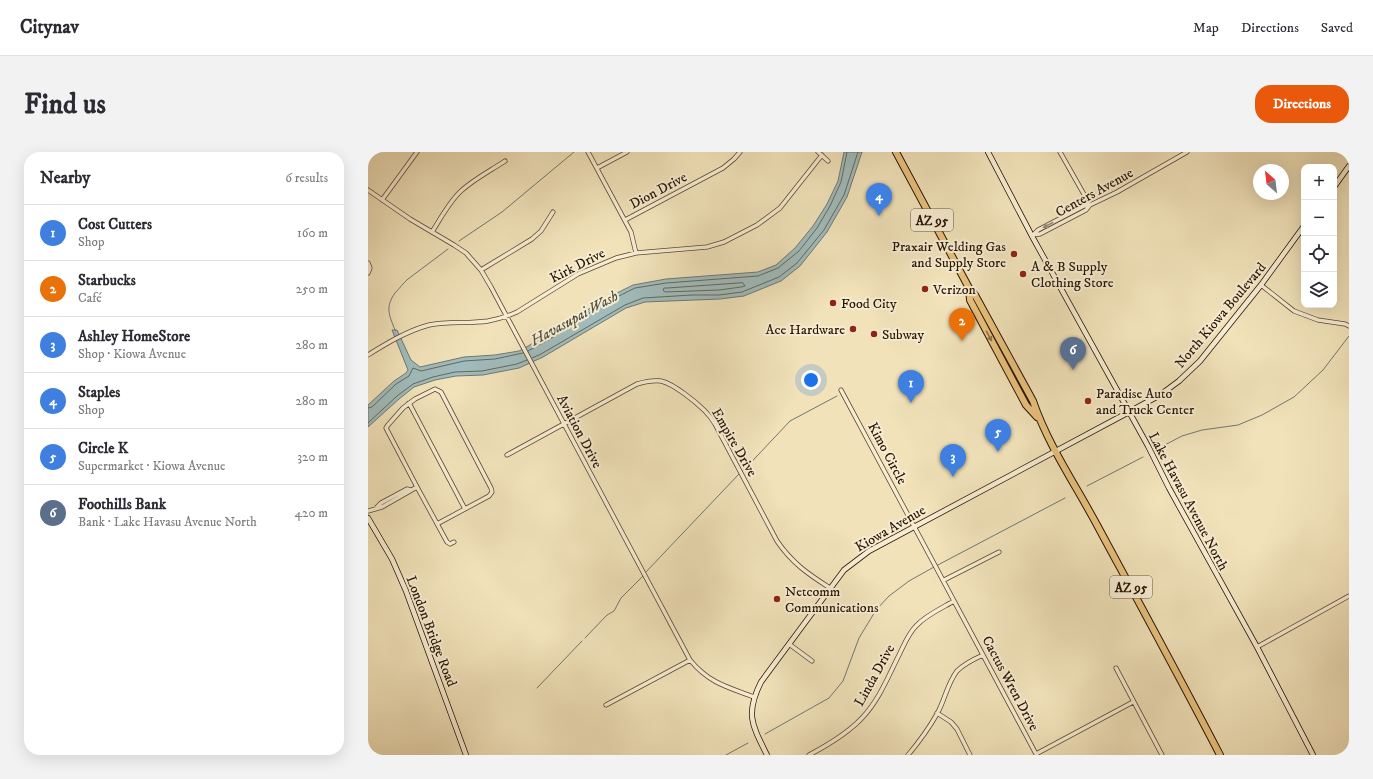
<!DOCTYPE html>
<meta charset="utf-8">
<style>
body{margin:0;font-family:"IM FELL DW Pica",serif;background:#f2f2f3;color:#2b2b33}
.controls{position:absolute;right:12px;top:12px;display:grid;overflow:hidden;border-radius:8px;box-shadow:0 4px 16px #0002}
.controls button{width:36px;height:36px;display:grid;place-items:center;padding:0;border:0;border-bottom:1px solid #e1e1e2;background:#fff;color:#2b2b33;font:20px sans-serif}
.compass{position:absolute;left:885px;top:12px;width:36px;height:36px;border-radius:50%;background:#fff;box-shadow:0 4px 16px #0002;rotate:332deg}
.you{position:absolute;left:443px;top:228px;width:14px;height:14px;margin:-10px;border:3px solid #fff;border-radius:50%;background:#1a73e8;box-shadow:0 0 0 6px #1a73e833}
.badge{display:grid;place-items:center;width:26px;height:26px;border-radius:50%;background:#ea580c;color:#fff;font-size:13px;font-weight:700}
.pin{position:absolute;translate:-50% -33px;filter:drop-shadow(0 1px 2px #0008)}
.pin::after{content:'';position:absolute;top:21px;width:14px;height:12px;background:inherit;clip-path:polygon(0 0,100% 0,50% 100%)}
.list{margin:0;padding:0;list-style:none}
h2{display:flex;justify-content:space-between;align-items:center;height:52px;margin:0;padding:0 16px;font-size:17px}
h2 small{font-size:13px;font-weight:400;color:#7c7c81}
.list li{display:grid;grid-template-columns:26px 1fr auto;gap:12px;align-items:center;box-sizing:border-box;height:56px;padding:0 16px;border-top:1px solid #e1e1e2}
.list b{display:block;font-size:15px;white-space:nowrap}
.list p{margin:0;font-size:13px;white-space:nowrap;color:#7c7c81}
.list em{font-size:13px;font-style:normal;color:#7c7c81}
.icon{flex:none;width:22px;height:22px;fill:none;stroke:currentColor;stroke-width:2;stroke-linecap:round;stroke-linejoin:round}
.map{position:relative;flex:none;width:981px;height:603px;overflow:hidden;border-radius:16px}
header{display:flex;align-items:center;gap:24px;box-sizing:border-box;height:56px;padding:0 20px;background:#fff;border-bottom:1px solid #e1e1e2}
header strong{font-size:19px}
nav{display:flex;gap:22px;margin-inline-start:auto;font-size:14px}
.intro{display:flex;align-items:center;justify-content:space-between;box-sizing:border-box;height:96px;padding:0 24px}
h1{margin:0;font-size:28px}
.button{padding:10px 18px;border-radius:16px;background:#ea580c;color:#fff;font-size:14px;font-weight:700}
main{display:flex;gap:24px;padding:0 24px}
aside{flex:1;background:#fff;border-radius:16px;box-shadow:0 4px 16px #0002}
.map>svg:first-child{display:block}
.water{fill:#a0bbbb;stroke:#707871}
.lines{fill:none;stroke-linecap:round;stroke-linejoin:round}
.shore{stroke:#64685e;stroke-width:1}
.stream{stroke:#707871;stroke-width:1}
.street-casing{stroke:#5a4830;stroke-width:5}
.secondary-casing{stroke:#271402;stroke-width:6}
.highway-casing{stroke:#271402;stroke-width:8}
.street{stroke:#f6ecd2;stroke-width:3.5}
.secondary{stroke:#f6ecd2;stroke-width:4.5}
.highway{stroke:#e8c17d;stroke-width:6}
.oneway{fill:#998b74}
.oneway2{fill:#917346}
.poi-dot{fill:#8f2418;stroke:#f6ecd2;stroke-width:1.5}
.labels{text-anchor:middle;stroke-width:4;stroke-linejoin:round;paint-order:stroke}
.shield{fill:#f6ecd2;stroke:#655540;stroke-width:1}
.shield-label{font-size:13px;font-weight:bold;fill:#271402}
.street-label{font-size:14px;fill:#271402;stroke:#f6ecd2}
.poi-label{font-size:14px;fill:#271402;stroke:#f6ecd2;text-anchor:start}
.water-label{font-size:15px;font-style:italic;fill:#514e43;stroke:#f6ecd2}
</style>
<header>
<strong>Citynav</strong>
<nav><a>Map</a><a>Directions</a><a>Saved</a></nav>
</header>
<div class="intro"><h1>Find us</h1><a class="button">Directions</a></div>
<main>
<aside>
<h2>Nearby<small>6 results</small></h2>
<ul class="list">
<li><span class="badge" style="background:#3f7fe0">1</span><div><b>Cost Cutters</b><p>Shop</p></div><em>160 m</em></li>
<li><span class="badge" style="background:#e8710a">2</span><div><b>Starbucks</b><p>Café</p></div><em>250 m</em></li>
<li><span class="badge" style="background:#3f7fe0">3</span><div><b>Ashley HomeStore</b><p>Shop · Kiowa Avenue</p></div><em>280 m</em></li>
<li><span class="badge" style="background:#3f7fe0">4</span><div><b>Staples</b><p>Shop</p></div><em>280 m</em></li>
<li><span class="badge" style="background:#3f7fe0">5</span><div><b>Circle K</b><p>Supermarket · Kiowa Avenue</p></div><em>320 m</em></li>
<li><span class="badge" style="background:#5c6f8a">6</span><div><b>Foothills Bank</b><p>Bank · Lake Havasu Avenue North</p></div><em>420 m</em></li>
</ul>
</aside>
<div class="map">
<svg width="981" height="603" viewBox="0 0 981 603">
<rect width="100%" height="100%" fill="#f1e2ba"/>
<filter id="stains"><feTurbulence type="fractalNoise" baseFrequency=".005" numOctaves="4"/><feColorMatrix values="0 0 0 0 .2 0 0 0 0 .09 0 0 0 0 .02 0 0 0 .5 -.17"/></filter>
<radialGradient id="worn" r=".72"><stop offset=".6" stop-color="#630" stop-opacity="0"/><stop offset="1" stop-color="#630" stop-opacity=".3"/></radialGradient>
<!-- water -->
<path class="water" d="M476 0H494L479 45 459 80 432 114 413 129 376 144 352 147 277 150 258 156 175 205 151 216 115 223 88 224 67 228 46 235 31 247 0 275V253L26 229 38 221 40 218 24 178H29L43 208 52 215 96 205 127 203 151 199 180 183 235 148 265 133 298 127 390 120 408 113 427 96 445 74 459 52 470 29Z"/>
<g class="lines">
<!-- shore -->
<path class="shore" d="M375 131 377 134 373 135 351 138 297 140 295 138 296 136H299Z
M160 199 182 187 237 151 267 136 298 131 390 124 410 116 431 99 449 76 462 54 473 30 479 0
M164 206 173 202 257 153 275 146 324 143H351L374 140 411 125 429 111 456 78 476 43 490 0
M0 256 4 255 28 232 41 224 45 216 53 219 96 209 127 207 155 201
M0 271 29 244 45 232 65 225 87 220 114 219 149 212 159 208"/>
<!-- stream -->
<path class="stream" d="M91 89 134 60 206 0
M27 178C21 163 17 155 27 141 32 136 35 131 40 127L80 97
M789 297 814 284 834 278 870 273 894 263 926 245 955 218 981 184
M374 320 422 269 469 244
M719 334 775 305
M568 414 697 346
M277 421 371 322
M217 486 239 463 246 459 253 446 275 424
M169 536 214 489
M397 582 461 546 475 529 491 486 508 458 521 444 541 429 566 415
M358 603 380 591"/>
<defs>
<path id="street" d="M220 0 263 80 268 101
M450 0 460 9
M692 0 722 53
M229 16 259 0
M0 38 42 67 86 93 98 101 113 118 123 135 322 508C341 531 359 535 386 545
M14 48 49 0
M257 68 355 16 366 7 372 0
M64 80C73 66 81 50 93 39 106 27 122 19 137 9
M664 83 672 82 718 58 722 53 749 40 819 0
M665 83 670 78 716 54 722 53
M0 111 2 116 0 121
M113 118 164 87 173 79 185 60
M893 133 926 159 950 168 977 172 981 174
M0 203C19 191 39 179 61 173 81 169 100 172 120 169 130 167 140 164 149 160L210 122 248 106 268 101 339 95 356 90 389 73 412 56 454 3
M473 238 668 602 765 550
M41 251 97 357
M139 303 269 232C276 230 285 228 293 229 306 232 328 250 337 259 341 263 344 267 347 272L409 389C424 411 440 422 462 436
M49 335 18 276 20 273 35 256 47 247 67 237 73 240 123 336 124 340 121 344 69 372
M9 355 13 351 39 337 43 338
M0 359 14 355 49 335 79 390 82 392 86 390
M576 428 631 400
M421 492 444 509
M889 495 981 444
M748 516 794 603
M238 553 322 508
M569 561 583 570 589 577 602 603
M441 603C460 593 479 582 494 566 511 548 520 525 531 503 536 493 540 482 548 474 558 463 574 456 586 449
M540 603C551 590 561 576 569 562 577 548 579 532 589 519 596 512 606 507 615 503"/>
<path id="secondary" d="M620 0 665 86 780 294 801 336 889 495 945 603
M966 35 981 14
M0 366 24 407 38 439 98 603
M399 603C384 573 377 562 393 530L476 418 501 399 761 260 792 243 811 229 832 209 893 133 936 74"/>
<path id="highway" d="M528 0 601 136 607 143 665 249C680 293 707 332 729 373 770 449 812 526 852 603
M601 136 602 148 619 180 658 253 669 265"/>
</defs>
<!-- street casing -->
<use href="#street" class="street-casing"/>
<!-- secondary casing -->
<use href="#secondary" class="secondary-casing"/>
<!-- highway casing -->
<use href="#highway" class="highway-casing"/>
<!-- street -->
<use href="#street" class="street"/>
<!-- secondary -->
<use href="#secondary" class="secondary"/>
<!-- highway -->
<use href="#highway" class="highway"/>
</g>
<!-- one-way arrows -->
<defs><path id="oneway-solid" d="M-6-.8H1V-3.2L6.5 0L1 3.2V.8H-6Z"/></defs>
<use class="oneway" href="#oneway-solid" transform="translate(680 73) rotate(152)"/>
<use class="oneway2" href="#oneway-solid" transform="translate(621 184) rotate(62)"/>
<!-- markers -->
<g class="poi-dot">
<circle cx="646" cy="102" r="4"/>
<circle cx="655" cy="122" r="4"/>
<circle cx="557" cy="137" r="4"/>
<circle cx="465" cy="151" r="4"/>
<circle cx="485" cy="177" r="4"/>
<circle cx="506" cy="182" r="4"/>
<circle cx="720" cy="249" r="4"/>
<circle cx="409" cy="447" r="4"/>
</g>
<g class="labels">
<!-- shield labels -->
<g class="shield">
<rect x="543" y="57" width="42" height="22" rx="3"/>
<rect x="742" y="424" width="42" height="22" rx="3"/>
</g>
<g class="shield-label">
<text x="564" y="73">AZ 95</text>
<text x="763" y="440">AZ 95</text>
</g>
<!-- street labels -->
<g class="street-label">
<text transform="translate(290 38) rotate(-28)" y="5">Dion Drive</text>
<text transform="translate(726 40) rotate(-29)" y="5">Centers Avenue</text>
<text transform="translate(209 113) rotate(-27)" y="5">Kirk Drive</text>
<text transform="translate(852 163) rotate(-50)" y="5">North Kiowa Boulevard</text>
<text transform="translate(212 279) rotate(62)" y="5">Aviation Drive</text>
<text transform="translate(367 290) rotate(60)" y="5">Empire Drive</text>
<text transform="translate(520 301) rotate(62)" y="5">Kimo Circle</text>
<text transform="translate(821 349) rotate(62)" y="5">Lake Havasu Avenue North</text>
<text transform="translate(522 376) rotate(-30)" y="5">Kiowa Avenue</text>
<text transform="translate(64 479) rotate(69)" y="5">London Bridge Road</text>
<text transform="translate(506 523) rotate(-61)" y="5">Linda Drive</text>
<text transform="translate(643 531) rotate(62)" y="5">Cactus Wren Drive</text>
</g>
<!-- poi labels -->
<g class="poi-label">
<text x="638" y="99" text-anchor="end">Praxair Welding Gas<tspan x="638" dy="16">and Supply Store</tspan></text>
<text x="663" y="119">A &amp; B Supply<tspan x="663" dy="16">Clothing Store</tspan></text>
<text x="565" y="142">Verizon</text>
<text x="473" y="156">Food City</text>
<text x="477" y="182" text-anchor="end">Ace Hardware</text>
<text x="514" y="187">Subway</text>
<text x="728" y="246">Paradise Auto<tspan x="728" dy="16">and Truck Center</tspan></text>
<text x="417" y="444">Netcomm<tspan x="417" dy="16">Communications</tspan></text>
</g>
<!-- water labels -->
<g class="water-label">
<text transform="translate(206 166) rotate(-29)" y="5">Havasupai Wash</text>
</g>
</g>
<rect width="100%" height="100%" filter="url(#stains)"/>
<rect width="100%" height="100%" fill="url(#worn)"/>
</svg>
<div class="controls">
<button>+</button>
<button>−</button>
<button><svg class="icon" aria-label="locate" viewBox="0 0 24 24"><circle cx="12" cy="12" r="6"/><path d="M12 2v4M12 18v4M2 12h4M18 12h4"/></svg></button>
<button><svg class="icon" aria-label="layers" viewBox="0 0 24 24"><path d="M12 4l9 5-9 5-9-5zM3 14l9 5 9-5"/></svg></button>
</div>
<svg class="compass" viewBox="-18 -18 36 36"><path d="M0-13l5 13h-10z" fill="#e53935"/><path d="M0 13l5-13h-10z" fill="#7c7c81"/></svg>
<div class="you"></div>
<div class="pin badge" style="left:543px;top:251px;background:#3f7fe0">1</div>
<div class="pin badge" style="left:594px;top:189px;background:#e8710a">2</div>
<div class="pin badge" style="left:585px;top:325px;background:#3f7fe0">3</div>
<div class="pin badge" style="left:511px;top:64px;background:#3f7fe0">4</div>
<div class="pin badge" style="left:630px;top:300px;background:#3f7fe0">5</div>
<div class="pin badge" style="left:705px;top:218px;background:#5c6f8a">6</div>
</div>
</main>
